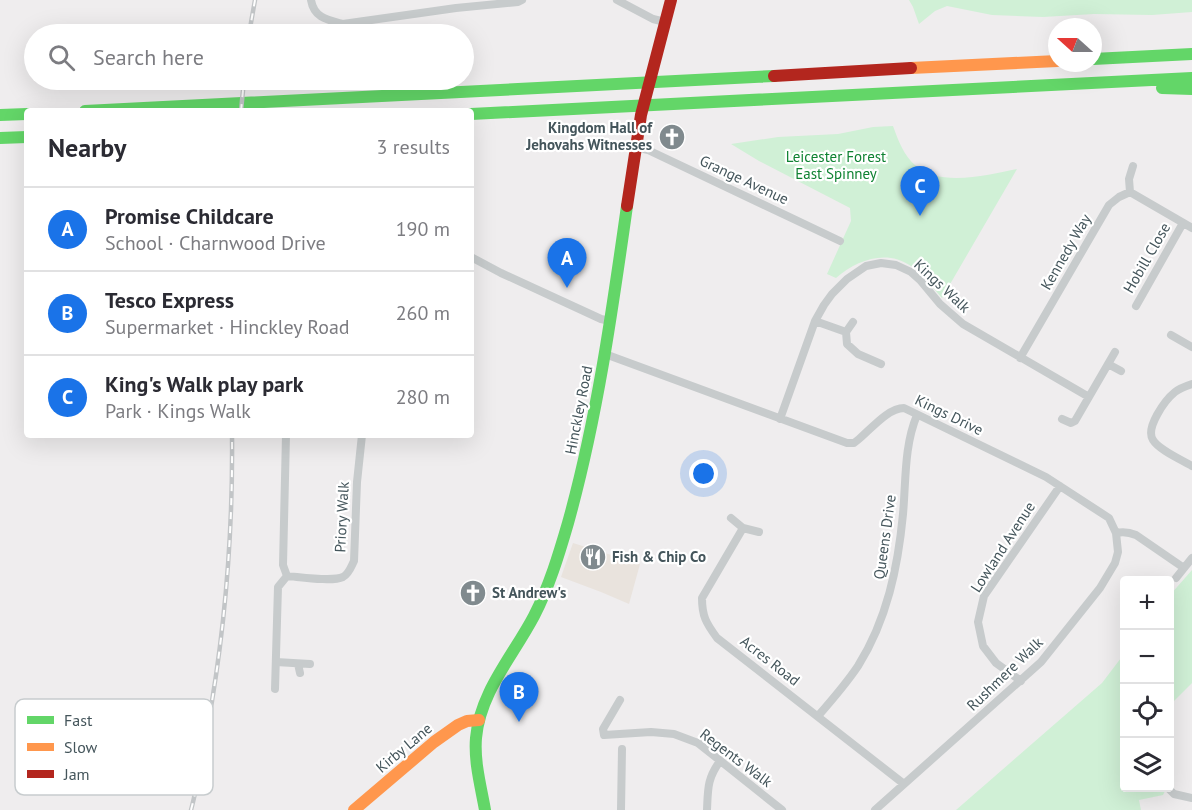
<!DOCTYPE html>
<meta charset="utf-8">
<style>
body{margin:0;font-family:"PT Sans",sans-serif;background:#f2f2f3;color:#2b2b33}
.controls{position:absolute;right:18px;bottom:18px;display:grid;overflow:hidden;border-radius:6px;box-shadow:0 6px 24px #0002}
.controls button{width:54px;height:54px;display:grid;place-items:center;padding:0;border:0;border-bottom:2px solid #e1e1e2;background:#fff;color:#2b2b33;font:30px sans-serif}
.compass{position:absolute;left:1048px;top:18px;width:54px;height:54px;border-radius:50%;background:#fff;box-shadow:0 6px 24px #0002;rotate:291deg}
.you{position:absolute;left:704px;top:474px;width:21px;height:21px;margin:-15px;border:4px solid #fff;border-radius:50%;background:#1a73e8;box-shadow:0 0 0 9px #1a73e833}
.badge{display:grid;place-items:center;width:39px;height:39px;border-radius:50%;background:#1a73e8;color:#fff;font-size:20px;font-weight:700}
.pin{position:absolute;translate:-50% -50px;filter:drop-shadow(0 2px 3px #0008)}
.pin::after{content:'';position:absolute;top:32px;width:21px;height:18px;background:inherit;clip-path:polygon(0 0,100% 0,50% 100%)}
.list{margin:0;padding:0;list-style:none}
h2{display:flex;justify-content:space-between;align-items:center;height:78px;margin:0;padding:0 24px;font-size:26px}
h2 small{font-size:20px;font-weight:400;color:#7c7c81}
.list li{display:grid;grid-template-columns:39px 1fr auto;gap:18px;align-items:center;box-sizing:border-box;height:84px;padding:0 24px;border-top:2px solid #e1e1e2}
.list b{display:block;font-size:22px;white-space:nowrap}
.list p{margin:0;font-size:20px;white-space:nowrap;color:#7c7c81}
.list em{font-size:20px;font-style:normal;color:#7c7c81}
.icon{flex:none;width:33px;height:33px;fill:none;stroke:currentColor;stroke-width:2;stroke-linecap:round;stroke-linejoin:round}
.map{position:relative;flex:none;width:1192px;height:810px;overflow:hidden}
.search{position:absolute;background:#fff;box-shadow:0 6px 24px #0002;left:24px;top:24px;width:450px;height:66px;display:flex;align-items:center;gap:15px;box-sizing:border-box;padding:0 21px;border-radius:33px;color:#7c7c81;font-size:22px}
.panel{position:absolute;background:#fff;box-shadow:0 6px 24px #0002;left:24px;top:108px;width:450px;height:330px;border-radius:6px}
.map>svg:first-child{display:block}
.commercial{fill:#e9e3dd}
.green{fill:#d0f0d6}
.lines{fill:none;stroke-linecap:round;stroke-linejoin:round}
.street{stroke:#c7cbcc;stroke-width:8}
.fast{stroke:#63d668;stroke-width:12}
.slow{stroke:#ff974d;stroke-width:12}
.jam{stroke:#b3261e;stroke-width:12}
.rail-casing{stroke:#c2c5c7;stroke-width:4.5}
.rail{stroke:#fff;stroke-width:2;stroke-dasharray:7;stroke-linecap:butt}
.labels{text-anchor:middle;stroke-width:4.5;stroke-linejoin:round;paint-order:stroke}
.poi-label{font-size:15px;font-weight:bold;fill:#44555b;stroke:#fff;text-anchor:start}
.park-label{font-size:15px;fill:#0f8232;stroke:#fff}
.street-label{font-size:15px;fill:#44555b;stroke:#fff}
.key{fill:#fff;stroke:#c7ccce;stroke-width:1.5}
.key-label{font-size:16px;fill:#44555b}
</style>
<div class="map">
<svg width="1192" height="810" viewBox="0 0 1192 810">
<rect width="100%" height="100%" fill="#efedee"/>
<!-- commercial -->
<path class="commercial" d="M573 543 640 564 629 604 601 592 561 577Z"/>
<!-- green -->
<path class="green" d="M909 0H1192V12L1152 15 1094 14 1043 17 992 15 947 6 935 11 919 24 913 7Z
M893 126C898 140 904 156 916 166 939 187 989 175 1017 169L942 298C932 287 923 274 911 266 886 249 857 260 836 278L827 274 851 221 850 208 759 161 731 144 778 137 838 134 873 127Z
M1192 570V683L1170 705V595Z
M1124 654V788H1163L1165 791 1163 795 1139 800 1141 810H956L1102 683Z"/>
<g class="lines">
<!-- street -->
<path class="street" d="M311 0C314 18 328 20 343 24L456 8 518 2 522 0
M617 0 653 19 665 22
M636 147 648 150 840 241
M1130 192 1192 228
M471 257 501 273 601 319 610 321
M1136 306 1183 223
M815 321 846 332 847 344 858 354 881 364
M846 332 853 322
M1171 335 1192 347
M605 354 847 443H854L859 439C871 429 888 408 904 408L1046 477 1109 518 1116 533C1124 531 1129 532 1136 535L1184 568 1176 578
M1020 358 1109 205 1119 197 1130 192 1129 179 1133 166
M1108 364 1121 371
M1192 384C1186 386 1180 388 1175 392 1165 400 1145 428 1153 440 1159 450 1182 460 1192 466
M780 419 815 321 824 305 832 294 847 279 866 266 881 263 896 265 911 272 920 280 940 304 963 324 1089 397
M1062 419 1071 423 1075 421 1115 352
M286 435 283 565 287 576
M731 518 743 528 759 532
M743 528 702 598C702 616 706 623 717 638L904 784
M1184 568 1192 558
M287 576C300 577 332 582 343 577 349 574 351 567 354 561L357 482 362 435
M276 662 310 664
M298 664 300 673
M1021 681 996 663 983 646 978 622 984 596 1060 486
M275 689 278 587 287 576
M620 700 603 729 604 735 651 732 674 734 698 743 782 810
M818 716C832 700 846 684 858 666 887 620 898 567 903 514 906 481 904 446 917 415
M1168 788 1174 794 1192 798
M621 810 622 749
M707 810C708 789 707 779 720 761
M875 810 1041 662 1100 588 1115 563 1118 552 1116 533"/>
<!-- fast -->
<path class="fast" d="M1093 59 1192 54
M1162 88 1192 89
M85 111 774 76
M471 114 1192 78
M0 115 27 114
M0 138 27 137
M485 810C481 787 474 762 476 738 480 692 513 656 534 616 549 587 559 554 568 523 597 419 612 312 627 206"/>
<!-- slow -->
<path class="slow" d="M911 68 1057 61
M354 810 434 742 458 725 467 721 479 720"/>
<!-- jam -->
<path class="jam" d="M774 76 911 68
M627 206 641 115 671 0"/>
<defs>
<path id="rail" d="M249 34 255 0
M241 111 244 80
M191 810C198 784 202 756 207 730 225 632 233 534 232 435"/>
</defs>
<!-- rail casing -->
<use href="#rail" class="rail-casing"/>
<!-- rail -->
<use href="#rail" class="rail"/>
</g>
<!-- icons -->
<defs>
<symbol id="church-disc" viewBox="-11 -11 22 22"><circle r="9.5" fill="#808a8e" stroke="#fff"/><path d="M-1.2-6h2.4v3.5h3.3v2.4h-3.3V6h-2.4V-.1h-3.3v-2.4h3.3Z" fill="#fff"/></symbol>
<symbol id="restaurant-disc" viewBox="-11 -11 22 22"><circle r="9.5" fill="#808a8e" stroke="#fff"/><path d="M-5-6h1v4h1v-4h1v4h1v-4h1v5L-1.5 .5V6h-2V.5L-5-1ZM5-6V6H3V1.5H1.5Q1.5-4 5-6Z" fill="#fff"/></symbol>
</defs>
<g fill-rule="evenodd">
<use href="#church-disc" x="657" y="122" width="30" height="30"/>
<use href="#restaurant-disc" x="578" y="542" width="30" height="30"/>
<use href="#church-disc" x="458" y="578" width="30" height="30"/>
</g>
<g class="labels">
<!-- poi labels -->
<g class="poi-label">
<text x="652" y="133" text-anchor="end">Kingdom Hall of<tspan x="652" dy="17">Jehovahs Witnesses</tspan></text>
<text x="612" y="562">Fish &amp; Chip Co</text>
<text x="492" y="598">St Andrew's</text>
</g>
<!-- park labels -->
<g class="park-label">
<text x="836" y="162">Leicester Forest<tspan x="836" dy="17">East Spinney</tspan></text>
</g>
<!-- street labels -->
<g class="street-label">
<text transform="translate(744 180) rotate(25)" y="5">Grange Avenue</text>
<text transform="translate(1066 252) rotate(-60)" y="5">Kennedy Way</text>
<text transform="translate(1147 258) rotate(-60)" y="5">Hobill Close</text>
<text transform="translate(942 286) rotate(43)" y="5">Kings Walk</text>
<text transform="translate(579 410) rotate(-79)" y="5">Hinckley Road</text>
<text transform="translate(949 415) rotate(26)" y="5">Kings Drive</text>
<text transform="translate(342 517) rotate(-87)" y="5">Priory Walk</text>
<text transform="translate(885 537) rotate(-82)" y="5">Queens Drive</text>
<text transform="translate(1003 547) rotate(-57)" y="5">Lowland Avenue</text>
<text transform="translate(770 661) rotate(38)" y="5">Acres Road</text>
<text transform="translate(1005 674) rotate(-44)" y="5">Rushmere Walk</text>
<text transform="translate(404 748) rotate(-40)" y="5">Kirby Lane</text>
<text transform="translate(736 758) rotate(37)" y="5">Regents Walk</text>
</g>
</g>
<!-- legend -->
<rect x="15" y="699" width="198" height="96" rx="9" class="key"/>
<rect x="27" y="716" width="27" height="8" fill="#63d668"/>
<rect x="27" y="743" width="27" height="8" fill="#ff974d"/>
<rect x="27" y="770" width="27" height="8" fill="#b3261e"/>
<g class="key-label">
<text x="64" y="726">Fast</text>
<text x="64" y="753">Slow</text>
<text x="64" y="780">Jam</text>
</g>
</svg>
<div class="controls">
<button>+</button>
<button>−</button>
<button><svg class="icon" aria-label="locate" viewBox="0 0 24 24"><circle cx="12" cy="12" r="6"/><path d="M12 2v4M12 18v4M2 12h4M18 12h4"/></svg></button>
<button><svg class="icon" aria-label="layers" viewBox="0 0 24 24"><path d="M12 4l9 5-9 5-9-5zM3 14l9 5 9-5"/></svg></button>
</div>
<svg class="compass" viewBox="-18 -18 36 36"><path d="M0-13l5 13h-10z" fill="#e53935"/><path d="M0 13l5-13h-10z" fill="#7c7c81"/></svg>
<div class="you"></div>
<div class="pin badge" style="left:567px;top:288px">A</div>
<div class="pin badge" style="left:519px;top:722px">B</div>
<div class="pin badge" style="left:920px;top:216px">C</div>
<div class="search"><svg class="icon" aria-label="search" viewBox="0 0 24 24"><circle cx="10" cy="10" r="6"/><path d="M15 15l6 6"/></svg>Search here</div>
<section class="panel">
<h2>Nearby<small>3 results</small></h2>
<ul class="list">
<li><span class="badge">A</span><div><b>Promise Childcare</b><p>School · Charnwood Drive</p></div><em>190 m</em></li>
<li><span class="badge">B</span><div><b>Tesco Express</b><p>Supermarket · Hinckley Road</p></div><em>260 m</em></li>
<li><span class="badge">C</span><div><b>King's Walk play park</b><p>Park · Kings Walk</p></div><em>280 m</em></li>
</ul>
</section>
</div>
